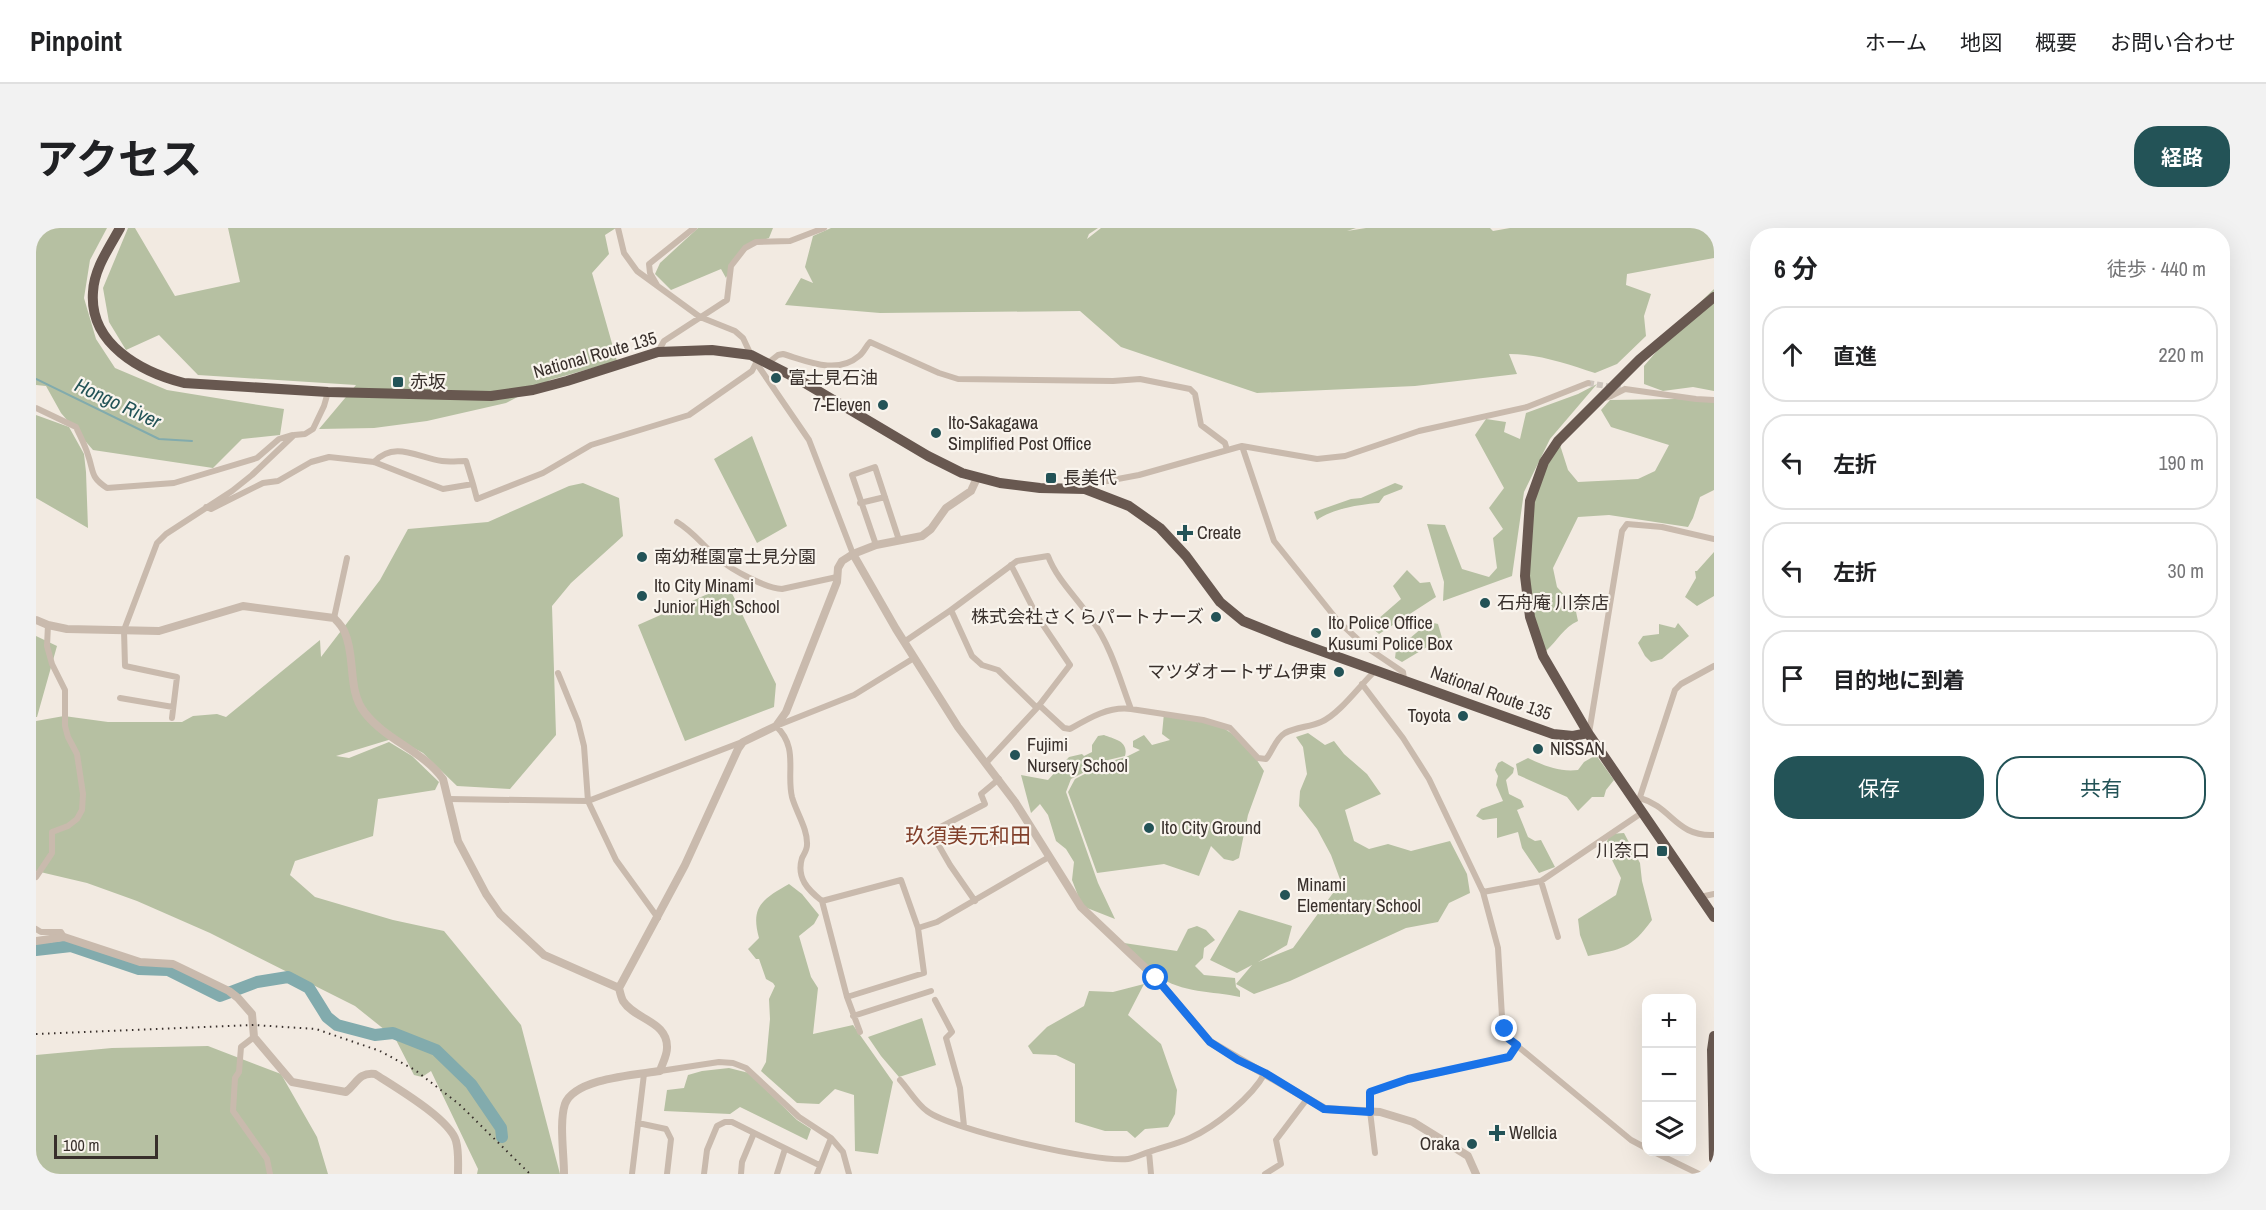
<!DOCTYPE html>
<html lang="ja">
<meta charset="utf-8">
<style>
body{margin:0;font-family:"Archivo Narrow","Noto Sans JP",sans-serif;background:#f2f2f2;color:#202124}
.controls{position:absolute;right:18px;bottom:18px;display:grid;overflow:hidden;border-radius:12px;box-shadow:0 6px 24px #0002}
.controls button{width:54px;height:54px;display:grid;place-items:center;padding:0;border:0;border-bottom:2px solid #e0e0e0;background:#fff;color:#202124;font:30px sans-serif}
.scale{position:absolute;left:18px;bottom:15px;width:104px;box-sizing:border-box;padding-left:6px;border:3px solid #382f2b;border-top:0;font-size:16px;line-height:21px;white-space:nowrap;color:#382f2b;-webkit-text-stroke:4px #f9f4ed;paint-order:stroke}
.stop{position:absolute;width:18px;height:18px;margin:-14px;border:4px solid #1a73e8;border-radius:50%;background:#fff}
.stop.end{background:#1a73e8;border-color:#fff;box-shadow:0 2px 6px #0008}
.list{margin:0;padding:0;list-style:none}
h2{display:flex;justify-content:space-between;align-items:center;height:78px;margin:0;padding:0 24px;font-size:26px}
h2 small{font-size:20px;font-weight:400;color:#757577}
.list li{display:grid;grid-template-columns:39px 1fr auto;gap:18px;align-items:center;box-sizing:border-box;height:96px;margin:0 12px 12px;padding:0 12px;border:2px solid #e0e0e0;border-radius:24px}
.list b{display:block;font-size:22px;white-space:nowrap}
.list em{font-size:20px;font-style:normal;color:#757577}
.actions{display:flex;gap:12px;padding:18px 24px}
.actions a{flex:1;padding:14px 0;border:2px solid #235357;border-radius:24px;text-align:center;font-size:21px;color:#235357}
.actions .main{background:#235357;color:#fff}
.icon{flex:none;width:33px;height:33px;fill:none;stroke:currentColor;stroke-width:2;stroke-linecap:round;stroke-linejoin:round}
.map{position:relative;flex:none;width:1678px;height:946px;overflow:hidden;border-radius:24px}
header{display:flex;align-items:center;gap:36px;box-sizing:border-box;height:84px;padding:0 30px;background:#fff;border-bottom:2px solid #e0e0e0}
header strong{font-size:28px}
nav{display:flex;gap:33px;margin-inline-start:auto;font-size:21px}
.intro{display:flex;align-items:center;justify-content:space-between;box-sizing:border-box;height:144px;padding:0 36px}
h1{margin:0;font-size:42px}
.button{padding:15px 27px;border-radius:24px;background:#235357;color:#fff;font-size:21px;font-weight:700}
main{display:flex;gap:36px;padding:0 36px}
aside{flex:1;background:#fff;border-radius:24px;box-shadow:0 6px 24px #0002}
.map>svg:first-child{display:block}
.green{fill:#b6c0a2}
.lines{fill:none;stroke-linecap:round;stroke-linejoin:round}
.stream{stroke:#82abad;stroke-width:2}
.river{stroke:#82abad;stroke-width:12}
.minor-tunnel{stroke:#cdc5bd;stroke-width:6;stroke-dasharray:6 3;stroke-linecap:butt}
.minor{stroke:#c9baad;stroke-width:6}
.tertiary{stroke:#c9baad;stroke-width:8}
.trunk{stroke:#685850;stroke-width:10}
.rail{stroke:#382f2b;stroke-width:2;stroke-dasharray:1.5 4.5;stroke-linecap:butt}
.route{stroke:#1a73e8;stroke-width:8}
.poi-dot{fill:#235357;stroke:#f9f4ed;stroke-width:2}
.labels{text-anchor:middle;stroke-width:4.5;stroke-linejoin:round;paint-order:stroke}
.street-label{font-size:18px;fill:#382f2b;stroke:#f9f4ed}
.poi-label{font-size:18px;fill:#382f2b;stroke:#f9f4ed;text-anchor:start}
.water-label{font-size:20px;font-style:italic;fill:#235357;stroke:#f9f4ed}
.quarter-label{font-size:21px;fill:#813f2a;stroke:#f9f4ed}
</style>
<header>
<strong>Pinpoint</strong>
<nav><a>ホーム</a><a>地図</a><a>概要</a><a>お問い合わせ</a></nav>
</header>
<div class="intro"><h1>アクセス</h1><a class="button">経路</a></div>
<main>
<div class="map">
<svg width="1678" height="946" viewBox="0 0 1678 946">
<rect width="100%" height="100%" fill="#f2eae1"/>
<!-- green -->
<path class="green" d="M0 0H71L54 32 48 70 60 111 79 140 131 162 248 181 244 207 206 211 177 240 57 222 25 185 10 158 0 157Z
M92 0H99L139 68 204 54 192 0H580L569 7 573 26 556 45 581 133 514 152 470 175 391 193 338 200 283 201 320 157 162 147 123 107 90 122 73 94 67 60Z
M662 0H737L733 10C713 17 698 30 690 50L685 41 635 62 619 46 624 35Z
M795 0H1062L1053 6 1051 11 1065 0H1320L1311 3 1330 0H1454L1457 3 1474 0H1676L1678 2V30L1591 46 1590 57 1615 66 1608 88 1610 108 1581 136 1559 145C1531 136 1503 126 1473 126L1481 146 1379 158 1221 165 1085 119 1044 83 844 85 749 77 765 50 777 55 769 39 777 8Z
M1678 61V163L1657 159 1627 163 1608 156V138L1656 82Z
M1561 156 1514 211 1488 264 1476 348 1407 373 1408 354 1391 296 1409 297 1426 341 1453 349 1461 340 1457 310 1467 301 1453 280 1468 260 1439 207 1450 191 1470 194 1468 204 1484 211 1490 185 1542 166Z
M1639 171 1678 172V262L1664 269 1657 290 1652 299 1573 287 1542 289 1517 340 1521 359 1539 379 1542 393C1527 400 1522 412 1510 423L1496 386 1490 323 1493 282 1516 223 1524 217 1532 242 1542 254 1602 251 1619 243 1633 217 1575 199 1565 182 1574 172Z
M0 187 33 199 48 226 50 244 52 300 0 270Z
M716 208 751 298 721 315 678 231Z
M547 255 583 270 587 308 535 355 516 378 520 507 474 561 421 558 387 525 359 510 300 528 313 530 353 514 376 528 403 554 399 562 342 571 337 608 259 633 254 647 279 669 357 692 408 703 485 797 524 946H441L442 941 395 843 386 849 378 847 359 810 319 778 174 705 101 673 51 655 0 643V493L28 488 72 494H146L157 488 181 486 190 489 284 412 285 429 344 352 372 301 452 294 533 258Z
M1359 255 1367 258 1366 261 1348 268 1343 275C1325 276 1296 281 1281 292L1278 284 1315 271 1325 270Z
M1678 324V368L1661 378 1649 369 1660 350 1659 343H1661Z
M1371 342 1384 355 1394 354 1400 369 1343 406 1334 398 1365 371 1357 358Z
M692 357 740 456 738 479 649 513 602 397Z
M1393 394 1402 396 1406 410 1366 434 1359 430 1360 422Z
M1642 395 1653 408 1626 431 1615 434 1609 428 1602 415 1607 408 1623 406V396L1639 400Z
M0 408 21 418 1 489H0Z
M1128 485 1178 494 1209 514 1228 543 1212 587 1203 630 1197 633 1188 631 1175 618 1163 648 1128 636 1061 645 1032 564 1039 551 1072 534 1090 529 1104 522 1097 519V513L1108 507 1116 517 1134 512 1126 506Z
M1272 505 1289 517 1298 513 1308 526 1331 546 1345 566 1309 582 1318 613 1333 621 1352 616 1375 623 1414 613 1431 646 1434 665 1413 675 1402 694 1370 700 1254 753 1218 766 1200 756 1216 737 1201 745 1174 732 1203 682 1256 698 1251 717 1222 734 1257 720 1305 654 1295 627 1281 601 1263 578 1264 563 1271 546 1267 519 1260 509Z
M1068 507C1078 511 1093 513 1089 528L1072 532 1035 551 1030 564 1062 655 1079 691 1046 678 1036 652 1038 634 1030 621 1020 613 1012 587 1004 576 995 585 985 547 1012 552 1033 529 1046 526 1048 528 1056 524V517L1062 508Z
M1560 527 1578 552 1570 562 1568 569H1556L1542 583 1531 569 1482 547 1480 536 1492 530C1509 538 1523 544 1542 542L1548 534Z
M1466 533 1478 540 1477 545 1470 552 1473 566 1485 572 1488 579 1481 582 1492 609 1499 613 1505 612 1519 639 1503 645 1486 620 1482 604 1461 610V590L1447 592 1440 588 1445 581 1467 573 1460 557 1462 548 1459 542 1462 535Z
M1588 605 1604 635 1606 653 1616 692C1595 721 1586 721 1552 728L1544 707 1542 691 1580 667 1585 650 1569 618 1574 606Z
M753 656 766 666 783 687 778 696 763 708 775 749 782 760 777 806 817 797 857 854 842 926 819 923 818 867 799 861 783 876 761 875 725 843 730 834 734 791 733 771 739 758 737 755 730 751 723 731H720L712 721 723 710C714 678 727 671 753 656Z
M1161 698 1170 702 1179 712 1168 720 1167 730 1159 738 1168 747 1199 750 1200 759 1204 763V769C1177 763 1145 765 1122 748 1109 739 1099 725 1088 715L1141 723 1152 701Z
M1108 756 1092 787 1125 816 1141 862 1139 886 1132 899 1109 901 1099 910 1091 903H1069L1039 894V836L1020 827 997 826 992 818 1011 799 1048 778 1053 763 1077 764Z
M886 790 900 837 863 849 845 828 832 809Z
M172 818 245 846 281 909 292 946H0V827L76 820Z
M693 840 713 845 761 892 775 901 771 912 704 879 694 886 628 883 631 862 648 860 652 847 666 843Z"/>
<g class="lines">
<!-- stream -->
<path class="stream" d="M0 151 123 211 156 213"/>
<!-- river -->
<path class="river" d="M0 722 35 718 103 741 132 742 184 768 221 754 252 749 273 760 291 789 301 797 339 807 357 805 400 822 435 856 465 900 466 909"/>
<!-- minor-tunnel -->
<path class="minor-tunnel" d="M1552 155 1589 161"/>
<!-- minor -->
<path class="minor" d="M582 0 588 25 601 43 664 89 699 103 707 110 715 127
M621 57 614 45 613 36 658 0
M622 124 628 113 691 72 695 38 709 20 720 14 754 13 788 0
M722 131 723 139 773 212 817 326
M732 135 742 127 747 126C771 133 801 147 823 128 828 124 830 118 834 114L903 145 922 151 1077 153 1104 151 1154 161 1159 166 1165 197 1189 215 1191 222
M1568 170 1575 168 1589 161 1660 171 1678 172
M0 180 40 199C44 208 49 217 52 227 58 244 54 249 71 260L138 255 221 230 243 211 256 207
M1206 218 1238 313 1302 393 1330 419 1367 444 1368 451
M338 234C359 212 382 230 406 233 414 234 422 233 430 233L437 256
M1049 261 1055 256 1103 247 1206 218 1281 231 1309 228 1383 203 1491 179 1552 155
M824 275 849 269
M170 279 175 281 227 255 242 253 275 234 293 229 338 234 407 261 437 256 441 271 507 245 555 217 653 187 716 143 722 131
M641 294C659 305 667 318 683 331 696 342 729 360 746 361L801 349
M840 317 816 247 839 239 863 312
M915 382 981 333 1012 328C1021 352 1042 371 1056 392 1075 418 1084 452 1095 481L1167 492 1194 500 1222 530 1230 531C1237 523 1239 511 1249 505 1260 499 1274 499 1285 494 1302 487 1322 460 1336 446L1337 441
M298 390 311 330
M868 414 915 382 936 428 946 437 962 442 1001 480
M522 445 542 494 548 518 552 573 580 632 622 690
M1326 456 1367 510 1393 551 1447 664 1462 720 1466 789 1473 811 1595 912 1610 920
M84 470 137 479
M1003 477 1028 500 1034 501C1053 490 1073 478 1095 481
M136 490 141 449 89 438 88 402 121 315 130 306 196 263 216 247 258 207 269 206 277 201 288 178 292 164
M1553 505 1586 303 1591 296 1626 299 1678 311
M950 535 1001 480 1034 437 1001 388 975 337
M1604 570C1636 579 1640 609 1678 607
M413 571 552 573 706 514
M1602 575 1639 462 1645 456 1678 438
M0 649 16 625V604L32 598 41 591 46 582 47 566 41 526 32 509 29 498V462L16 436 11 418 12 397
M1505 653 1522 709
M1447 664 1505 653 1607 584
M1664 669 1678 666
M786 673 865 652 882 700 888 745 811 769
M939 673 914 637 895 604 949 576 945 566 963 551
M882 700 901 694 1013 629
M0 701 5 704H25L28 709
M899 772 916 804 910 810 924 860 928 898
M817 788 895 763
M824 804 811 769 786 673C772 662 760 650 766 630 768 626 771 622 771 617 772 601 760 584 756 569 750 544 763 520 740 498L818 467 878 430
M218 809 205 819 203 844 199 850 197 883 231 931 234 946
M624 843 683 834 697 835 710 840 763 889 795 910 807 924 813 946
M864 852C873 862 881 876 891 883 916 902 1060 935 1092 931 1099 930 1106 926 1113 924
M602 895 630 901 635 911 631 946
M1618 924 1663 946
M1339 925 1334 883V864L1372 851 1473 829 1481 817
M596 946 608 846
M668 946 671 922 681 898 689 894H696L783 937
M705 946 706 934 718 905
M741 946 749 921
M781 946 795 910
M1115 946 1113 924C1127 919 1141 916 1154 910 1179 899 1216 869 1229 845
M1229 946 1245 936 1240 912 1271 871"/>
<!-- tertiary -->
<path class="tertiary" d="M817 326 860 401 922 499 979 574 1045 679 1120 750 1174 814 1289 881 1344 884 1377 894 1432 928 1440 946
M0 392 12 397 31 401 123 403 207 378 298 390C302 394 307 399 309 405 320 430 311 463 329 485 350 512 387 523 407 551L422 613 450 666 464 686 508 727 583 760
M0 713 28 709 104 734 137 736 193 763 202 770 216 786 218 809 256 854 310 864C321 855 323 844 339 846 359 859 414 891 420 913 423 924 422 935 422 946
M528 946C528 926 523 894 529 876 539 850 600 847 624 843 626 836 631 828 631 820 632 793 599 792 587 773 585 769 584 764 583 760L649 637 702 521 707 514 740 498 750 484 801 354 802 340 806 333 817 326 840 317 886 308 895 301 910 280 935 263 941 250"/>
<!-- trunk -->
<path class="trunk" d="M84 0C73 20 58 41 57 64 53 116 105 144 148 155L292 164 455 168 497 162 531 153 622 124 676 122 715 127 762 151 892 228 926 245 964 255 1004 260 1049 261 1093 278 1124 300 1150 328 1184 374 1207 393 1252 411 1517 506 1537 508 1552 505
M1678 69 1604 131 1522 213 1508 234 1494 273 1489 348 1494 389 1507 428 1552 505 1678 689
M1678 808 1676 822 1678 931"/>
<!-- rail -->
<path class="rail" d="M0 806 218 797 280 801 344 823 379 842 423 876 494 946"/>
</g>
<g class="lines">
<!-- route -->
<path class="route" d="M1120 750 1174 814 1202 832 1229 845 1288 881 1334 884V864L1372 851 1473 829 1481 817 1473 811 1469 801"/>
</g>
<!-- markers -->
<g class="poi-dot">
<circle cx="740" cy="150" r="6"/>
<rect x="356" y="148" width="12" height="12" rx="3"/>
<circle cx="847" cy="177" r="6"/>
<circle cx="900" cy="205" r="6"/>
<rect x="1009" y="244" width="12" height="12" rx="3"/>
<path d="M1146 296h6v6h6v6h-6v6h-6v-6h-6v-6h6z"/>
<circle cx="606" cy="329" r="6"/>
<circle cx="606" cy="368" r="6"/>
<circle cx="1449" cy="375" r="6"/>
<circle cx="1180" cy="389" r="6"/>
<circle cx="1280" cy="405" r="6"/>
<circle cx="1303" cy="444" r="6"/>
<circle cx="1427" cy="488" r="6"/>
<circle cx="1502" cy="521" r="6"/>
<circle cx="979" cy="527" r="6"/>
<circle cx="1113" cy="600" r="6"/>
<rect x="1620" y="617" width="12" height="12" rx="3"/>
<circle cx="1249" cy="667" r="6"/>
<path d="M1458 896h6v6h6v6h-6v6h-6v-6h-6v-6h6z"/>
<circle cx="1436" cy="916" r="6"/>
</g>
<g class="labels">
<!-- street labels -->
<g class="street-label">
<text transform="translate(559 127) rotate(-16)" y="6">National Route 135</text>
<text transform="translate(1455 465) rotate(20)" y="6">National Route 135</text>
</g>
<!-- poi labels -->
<g class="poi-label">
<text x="752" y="156">富士見石油</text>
<text x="374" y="160">赤坂</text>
<text x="835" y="183" text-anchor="end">7-Eleven</text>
<text x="912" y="201">Ito-Sakagawa<tspan x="912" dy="21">Simplified Post Office</tspan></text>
<text x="1027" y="256">長美代</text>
<text x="1161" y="311">Create</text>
<text x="618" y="335">南幼稚園富士見分園</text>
<text x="618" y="364">Ito City Minami<tspan x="618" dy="21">Junior High School</tspan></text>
<text x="1461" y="381">石舟庵 川奈店</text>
<text x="1168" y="395" text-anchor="end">株式会社さくらパートナーズ</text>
<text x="1292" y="401">Ito Police Office<tspan x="1292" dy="21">Kusumi Police Box</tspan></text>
<text x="1291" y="450" text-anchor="end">マツダオートザム伊東</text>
<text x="1415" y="494" text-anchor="end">Toyota</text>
<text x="991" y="523">Fujimi<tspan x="991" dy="21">Nursery School</tspan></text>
<text x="1514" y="527">NISSAN</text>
<text x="1125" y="606">Ito City Ground</text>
<text x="1614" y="629" text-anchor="end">川奈口</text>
<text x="1261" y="663">Minami<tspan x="1261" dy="21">Elementary School</tspan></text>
<text x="1473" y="911">Wellcia</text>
<text x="1424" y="922" text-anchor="end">Oraka</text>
</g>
<!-- water labels -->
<g class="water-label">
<text transform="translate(82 175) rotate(25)" y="7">Hongo River</text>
</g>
<!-- quarter labels -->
<g class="quarter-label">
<text x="932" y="615">玖須美元和田</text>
</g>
</g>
</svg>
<div class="controls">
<button>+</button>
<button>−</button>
<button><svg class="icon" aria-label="layers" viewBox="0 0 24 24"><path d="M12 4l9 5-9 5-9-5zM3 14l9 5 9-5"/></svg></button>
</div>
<div class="scale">100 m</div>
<div class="stop" style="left:1120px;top:750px"></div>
<div class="stop end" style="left:1469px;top:801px"></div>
</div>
<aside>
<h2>6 分<small>徒歩 · 440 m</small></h2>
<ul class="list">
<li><svg class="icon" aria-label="ahead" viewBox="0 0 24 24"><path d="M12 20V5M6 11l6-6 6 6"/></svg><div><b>直進</b></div><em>220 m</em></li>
<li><svg class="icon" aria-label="left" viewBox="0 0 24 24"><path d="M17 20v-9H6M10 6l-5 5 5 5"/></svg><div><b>左折</b></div><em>190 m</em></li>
<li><svg class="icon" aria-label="left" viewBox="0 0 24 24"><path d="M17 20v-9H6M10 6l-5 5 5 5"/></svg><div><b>左折</b></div><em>30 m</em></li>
<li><svg class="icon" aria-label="arrive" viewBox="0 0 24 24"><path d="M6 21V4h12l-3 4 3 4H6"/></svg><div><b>目的地に到着</b></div></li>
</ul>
<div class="actions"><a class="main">保存</a><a>共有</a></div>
</aside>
</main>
